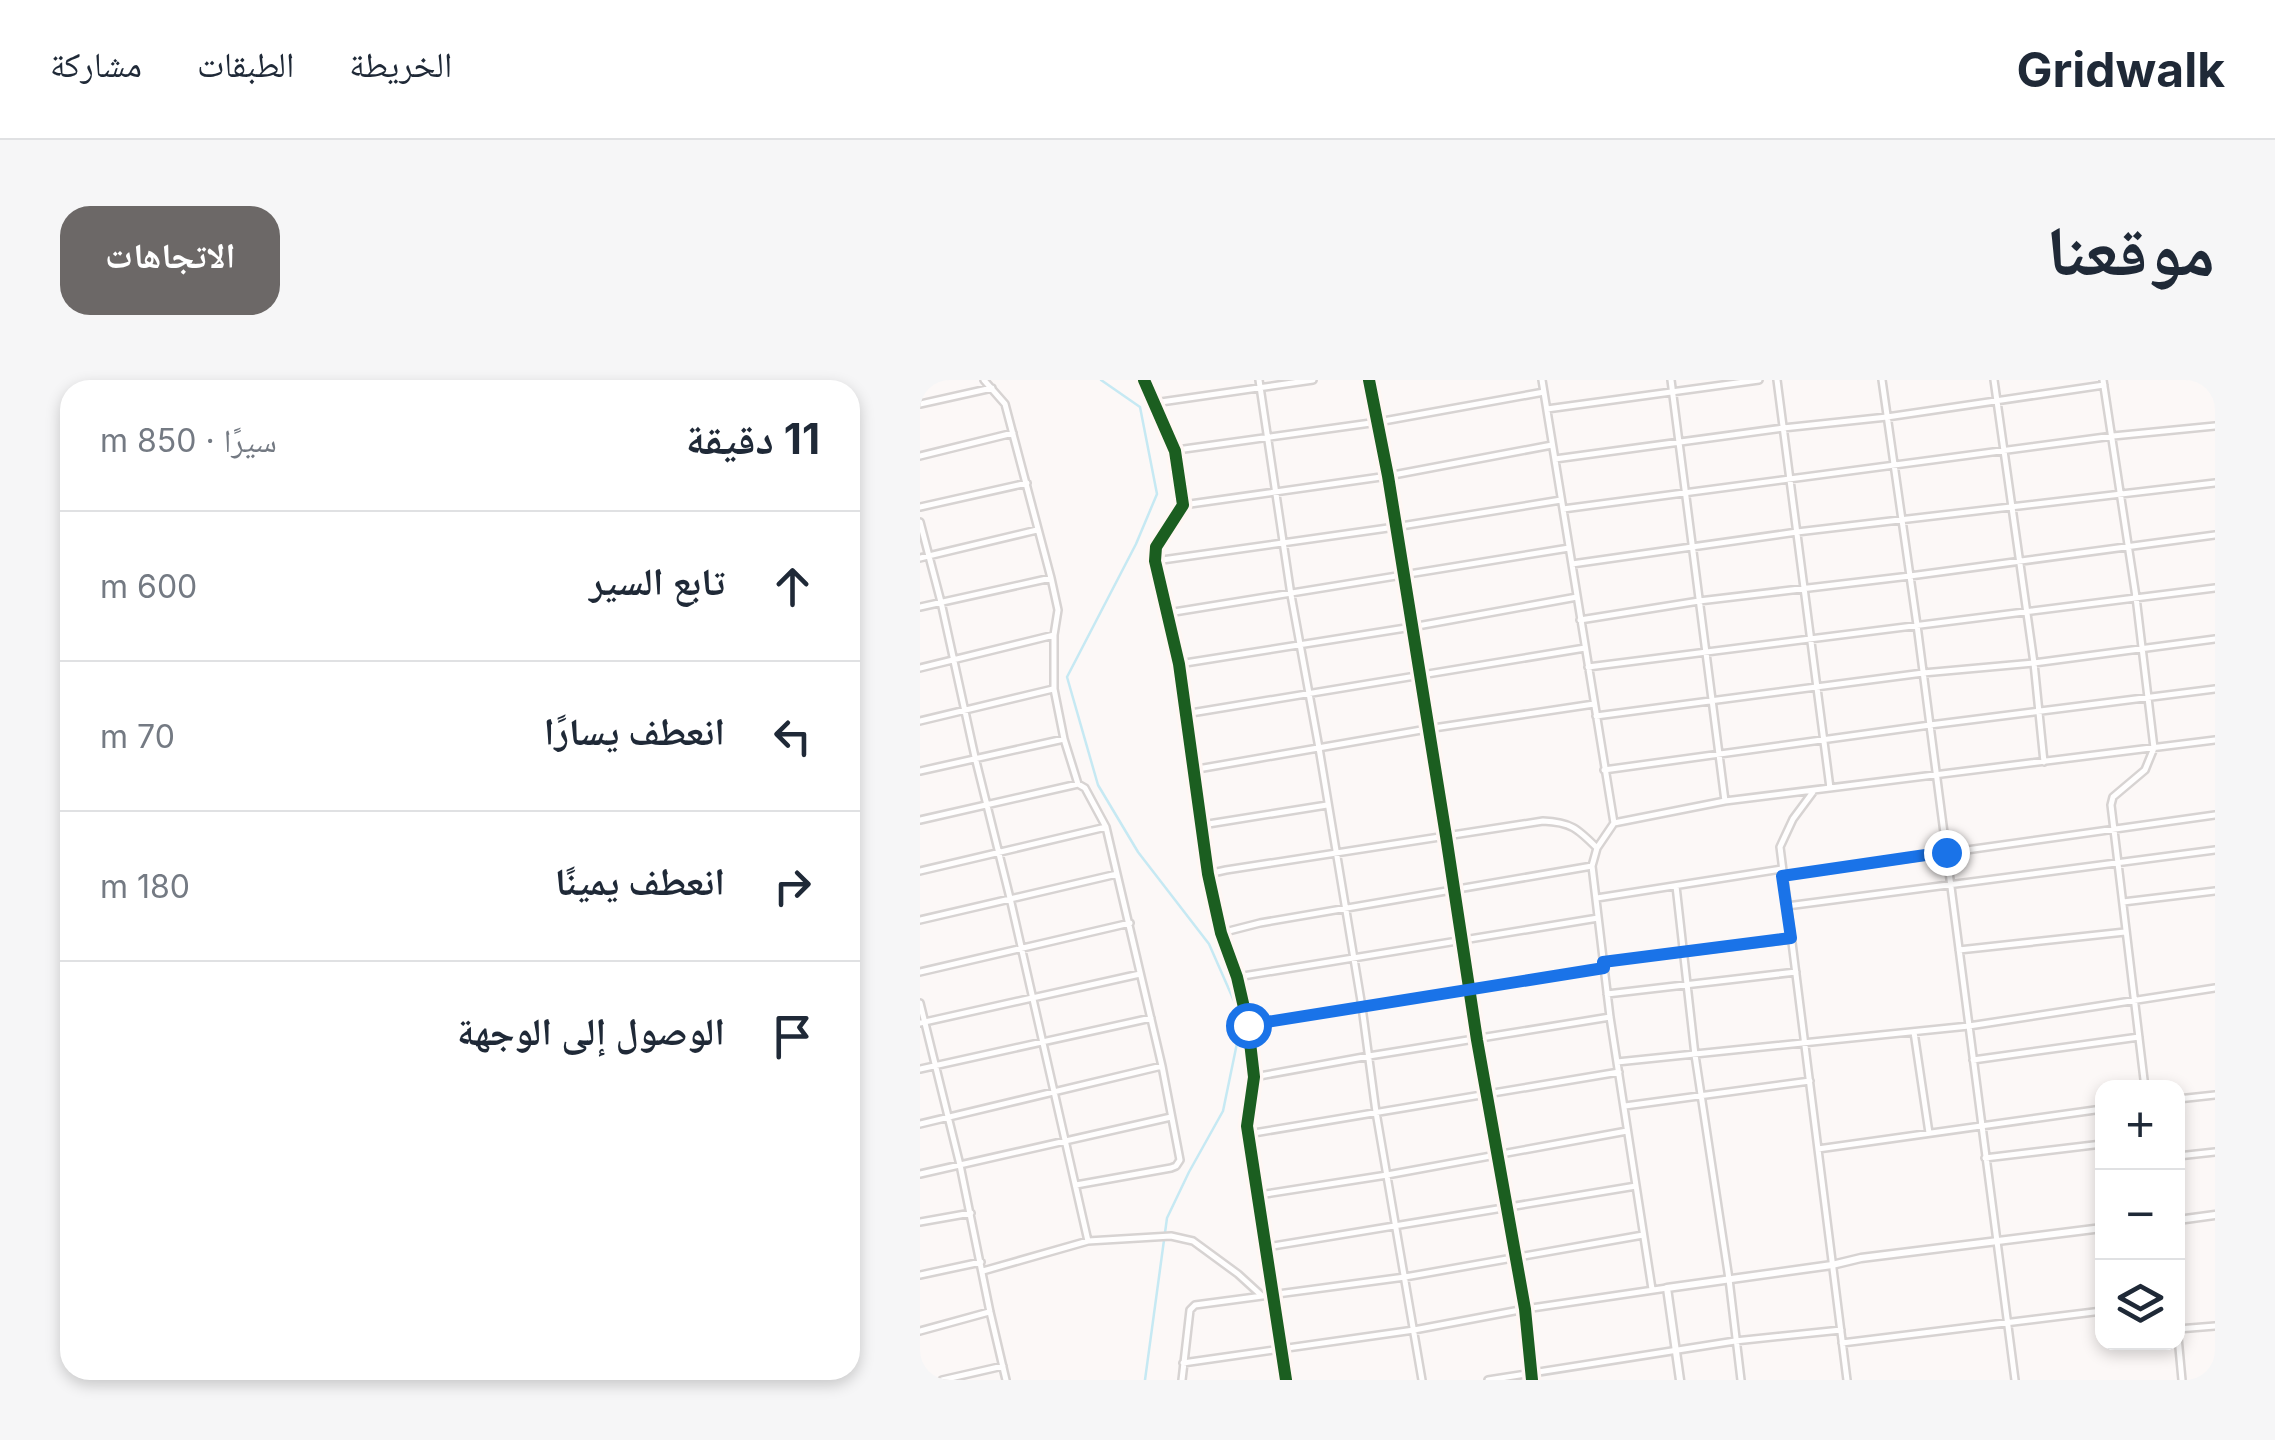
<!DOCTYPE html>
<html lang="ar">
<meta charset="utf-8">
<style>
body{margin:0;font-family:Inter,"Noto Naskh Arabic",sans-serif;background:#f6f6f7;color:#1f2937;direction:rtl}
.controls{position:absolute;right:30px;bottom:30px;display:grid;overflow:hidden;border-radius:20px;box-shadow:0 5px 15px #0003}
.controls button{width:90px;height:90px;display:grid;place-items:center;padding:0;border:0;border-bottom:2px solid #e0e1e3;background:#fff;color:#1f2937;font:50px sans-serif}
.stop{position:absolute;width:30px;height:30px;margin:-22px;border:8px solid #1a73e8;border-radius:50%;background:#fff}
.stop.end{background:#1a73e8;border-color:#fff;box-shadow:0 2px 10px #0008}
.list{margin:0;padding:0;list-style:none}
h2{display:flex;justify-content:space-between;align-items:center;height:130px;margin:0;padding:0 40px;font-size:42px}
h2 small{font-size:32px;font-weight:400;color:#747a83}
.list li{display:grid;grid-template-columns:65px 1fr auto;gap:30px;align-items:center;box-sizing:border-box;height:150px;padding:0 40px;border-top:2px solid #e0e1e3}
.list b{display:block;font-size:38px;white-space:nowrap}
.list em{font-size:32px;font-style:normal;color:#747a83}
.icon{flex:none;width:55px;height:55px;fill:none;stroke:currentColor;stroke-width:2;stroke-linecap:round;stroke-linejoin:round}
.map{position:relative;flex:none;width:1295px;height:1000px;overflow:hidden;direction:ltr;border-radius:30px}
header{display:flex;align-items:center;gap:60px;box-sizing:border-box;height:140px;padding:0 50px;background:#fff;border-bottom:2px solid #e0e1e3}
header strong{font-size:48px}
nav{display:flex;gap:55px;margin-inline-start:auto;font-size:35px}
.intro{display:flex;align-items:center;justify-content:space-between;box-sizing:border-box;height:240px;padding:0 60px}
h1{margin:0;font-size:70px}
.button{padding:25px 45px;border-radius:30px;background:#6c6867;color:#fff;font-size:35px;font-weight:700}
main{display:flex;gap:60px;padding:0 60px}
aside{flex:1;background:#fff;border-radius:30px;box-shadow:0 5px 15px #0003}
.map>svg:first-child{display:block}
.lines{fill:none;stroke-linecap:round;stroke-linejoin:round}
.stream{stroke:#c6e9f3;stroke-width:2.5}
.minor-casing{stroke:#d7d3d2;stroke-width:10}
.tertiary-casing{stroke:#d7d3d2;stroke-width:11}
.minor{stroke:#fffefe;stroke-width:5}
.tertiary{stroke:#fffefe;stroke-width:6}
.cycleway-casing{stroke:#fff7f4;stroke-width:19}
.cycleway{stroke:#1b5e20;stroke-width:12}
.route{stroke:#1a73e8;stroke-width:12}
</style>
<header>
<strong>Gridwalk</strong>
<nav><a>الخريطة</a><a>الطبقات</a><a>مشاركة</a></nav>
</header>
<div class="intro"><h1>موقعنا</h1><a class="button">الاتجاهات</a></div>
<main>
<div class="map">
<svg width="1295" height="1000" viewBox="0 0 1295 1000">
<rect width="100%" height="100%" fill="#fcf8f7"/>
<g class="lines">
<!-- stream -->
<path class="stream" d="M181 0 220 27 237 114 216 164 147 297 178 405 218 472 289 564 322 639 303 731 269 792 247 838 225 1000"/>
<defs>
<path id="minor" d="M64 0 85 24 131 198 138 230 134 255V309L144 359 158 404 165 408 186 447 242 686 260 780 256 786 251 788 156 805
M224 0 255 71 263 125 236 167 235 181 259 284 288 494 301 553 317 597 328 645 334 697 327 746 366 1000
M339 0 371 215 399 368 442 627 456 732 502 1000
M449 0 468 96 526 456 557 660 605 929 612 1000
M622 0 694 443
M751 0 805 421
M857 0 910 408
M962 0 997 245 1095 1000
M1074 0 1114 283 1124 382
M1183 0 1216 217 1234 368 1225 390 1193 417 1191 425 1225 708
M234 23 393 0
M0 24 72 8
M627 29 839 0
M257 70 458 42 624 12
M0 76 93 53
M635 79 863 48 967 37 1184 5
M263 125 468 96 632 65
M0 127 107 103
M643 129 1193 56 1295 46
M0 142 21 222 55 377 90 518 168 861
M0 178 117 150
M235 181 475 147 641 120
M652 184 877 152 1295 103
M0 227 131 198
M248 233 649 168
M660 240 779 221 990 196 1295 155
M259 284 492 247 657 217
M668 287 1295 208
M0 288 134 255
M265 334 665 268
M676 336 1003 293 1114 283 1295 259
M0 341 133 309
M272 390 507 349 674 324
M684 390 1010 345 1295 309
M0 391 144 359
M893 412 873 439 860 467 927 1000
M0 440 158 404
M282 445 407 425
M677 468 694 443 805 421 1295 360
M0 491 186 447
M288 494 306 490 623 441C651 442 658 449 677 468L672 486 690 637 732 909
M862 496 1295 435
M756 506 775 675 809 899 821 1000
M677 518 862 489
M1203 522 1295 511
M867 526 1295 470
M0 540 197 494
M301 553 340 543 672 486
M1039 570 1205 552
M683 582 871 559
M0 592 210 543
M317 597 678 538
M687 614 876 592
M0 623 40 785 70 932 86 1000
M0 643 220 594
M328 645 684 588
M994 652 1009 753
M1053 680 1219 657
M697 682 1049 646 1295 608
M0 689 231 638
M334 697 449 676 690 637
M1258 719 1295 715
M705 726 890 701
M0 744 242 686
M328 754 699 692
M898 769 1182 729
M1258 776 1295 772
M1065 778 1182 764
M0 794 251 737
M339 815 467 795 707 751
M0 842 51 833
M347 867 716 806
M63 891 168 861 251 856 273 861 318 894 341 915
M0 895 61 882
M1258 949 1295 946
M0 951 69 932
M1258 957 1262 1000
M922 963 1182 931
M263 983 494 950 605 929 747 908
M22 1000 83 986
M262 1000 270 930 275 925 485 897 723 855
M568 1000 815 961 921 950"/>
<path id="tertiary" d="M1258 840 1295 835
M760 1000 747 908 912 885 941 878 1182 848"/>
</defs>
<!-- minor casing -->
<use href="#minor" class="minor-casing"/>
<!-- tertiary casing -->
<use href="#tertiary" class="tertiary-casing"/>
<!-- minor -->
<use href="#minor" class="minor"/>
<!-- tertiary -->
<use href="#tertiary" class="tertiary"/>
<defs>
<path id="cycleway" d="M224 0 255 71 263 125 236 167 235 181 259 284 288 494 301 553 317 597 328 645 334 697 327 746 366 1000
M449 0 468 96 526 456 557 660 605 929 612 1000"/>
</defs>
<!-- cycleway casing -->
<use href="#cycleway" class="cycleway-casing"/>
<!-- cycleway -->
<use href="#cycleway" class="cycleway"/>
</g>
<g class="lines">
<!-- route -->
<path class="route" d="M328 645 684 588 683 582 871 558 862 496 1026 472"/>
</g>
</svg>
<div class="controls">
<button>+</button>
<button>−</button>
<button><svg class="icon" aria-label="layers" viewBox="0 0 24 24"><path d="M12 4l9 5-9 5-9-5zM3 14l9 5 9-5"/></svg></button>
</div>
<div class="stop" style="left:328px;top:645px"></div>
<div class="stop end" style="left:1026px;top:472px"></div>
</div>
<aside>
<h2>11 دقيقة<small>سيرًا · 850 m</small></h2>
<ul class="list">
<li><svg class="icon" aria-label="ahead" viewBox="0 0 24 24"><path d="M12 20V5M6 11l6-6 6 6"/></svg><div><b>تابع السير</b></div><em>600 m</em></li>
<li><svg class="icon" aria-label="left" viewBox="0 0 24 24"><path d="M17 20v-9H6M10 6l-5 5 5 5"/></svg><div><b>انعطف يسارًا</b></div><em>70 m</em></li>
<li><svg class="icon" aria-label="right" viewBox="0 0 24 24"><path d="M7 20v-9h11M14 6l5 5-5 5"/></svg><div><b>انعطف يمينًا</b></div><em>180 m</em></li>
<li><svg class="icon" aria-label="arrive" viewBox="0 0 24 24"><path d="M6 21V4h12l-3 4 3 4H6"/></svg><div><b>الوصول إلى الوجهة</b></div></li>
</ul>
</aside>
</main>
